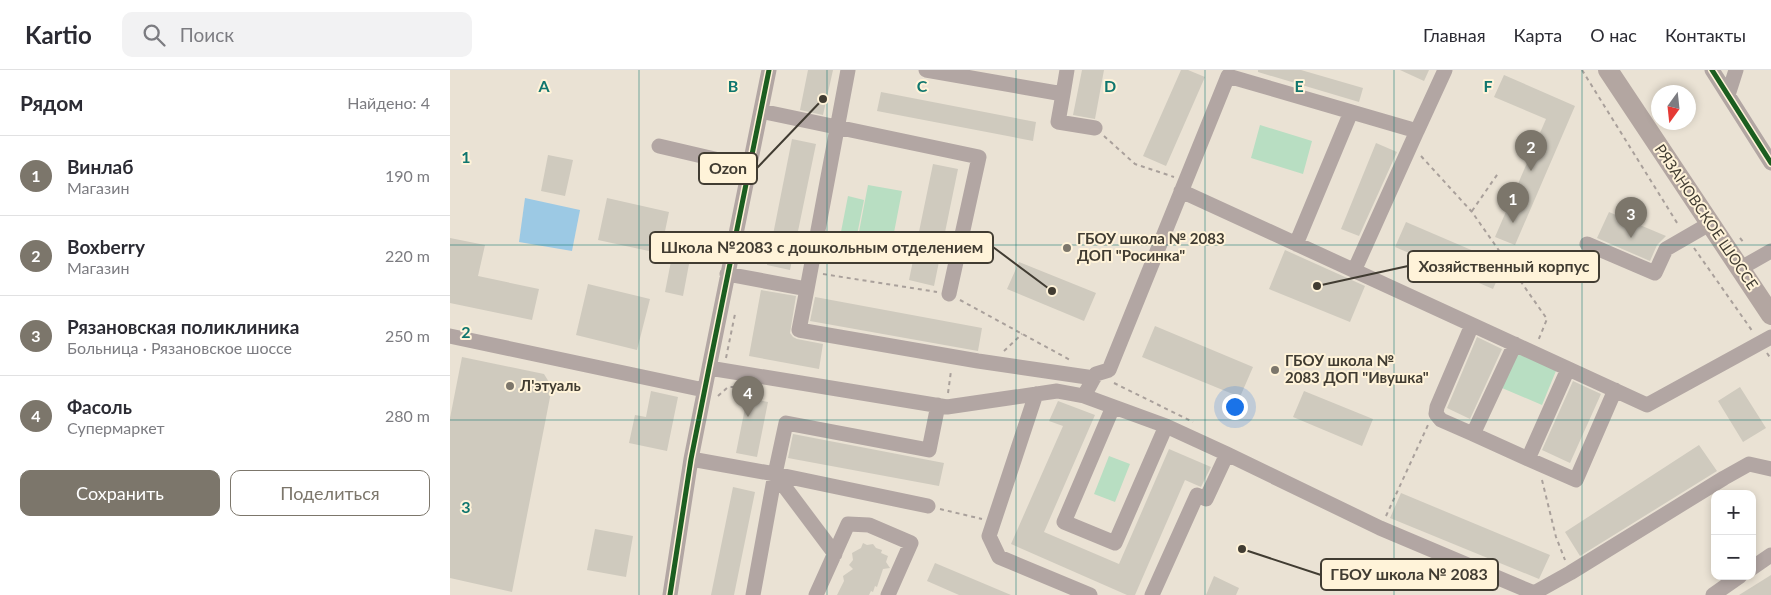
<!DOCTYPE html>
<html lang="ru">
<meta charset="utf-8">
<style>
body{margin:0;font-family:Lato,sans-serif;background:#f2f2f3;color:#2b2b33}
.controls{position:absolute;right:15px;bottom:15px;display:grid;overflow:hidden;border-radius:10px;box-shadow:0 2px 8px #0003}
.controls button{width:45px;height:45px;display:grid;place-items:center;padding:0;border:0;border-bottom:1px solid #e1e1e2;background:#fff;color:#2b2b33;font:25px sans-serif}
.compass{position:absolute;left:1201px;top:15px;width:45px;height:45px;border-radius:50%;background:#fff;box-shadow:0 2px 8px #0003;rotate:195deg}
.you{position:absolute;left:784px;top:336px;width:18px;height:18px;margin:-12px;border:4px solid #fff;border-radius:50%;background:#1a73e8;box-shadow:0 0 0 8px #1a73e833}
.badge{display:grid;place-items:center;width:32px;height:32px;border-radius:50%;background:#7c766b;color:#fff;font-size:16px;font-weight:700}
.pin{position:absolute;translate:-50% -41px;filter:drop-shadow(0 1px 2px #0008)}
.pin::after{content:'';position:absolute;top:26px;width:18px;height:15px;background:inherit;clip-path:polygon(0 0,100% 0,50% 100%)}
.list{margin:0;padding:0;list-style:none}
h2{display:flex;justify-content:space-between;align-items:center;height:65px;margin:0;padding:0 20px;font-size:21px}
h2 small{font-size:16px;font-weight:400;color:#7c7c81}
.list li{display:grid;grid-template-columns:32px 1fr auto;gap:15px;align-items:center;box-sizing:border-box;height:80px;padding:0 20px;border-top:1px solid #e1e1e2}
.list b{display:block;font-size:19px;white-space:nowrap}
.list p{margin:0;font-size:16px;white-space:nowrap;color:#7c7c81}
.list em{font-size:16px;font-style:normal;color:#7c7c81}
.actions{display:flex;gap:10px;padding:15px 20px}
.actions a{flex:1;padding:11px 0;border:1px solid #7c766b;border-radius:10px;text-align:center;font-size:18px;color:#7c766b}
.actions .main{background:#7c766b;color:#fff}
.icon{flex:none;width:28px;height:28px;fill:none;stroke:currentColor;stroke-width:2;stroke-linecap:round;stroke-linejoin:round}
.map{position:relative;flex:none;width:1321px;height:525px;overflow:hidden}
header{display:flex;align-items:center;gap:30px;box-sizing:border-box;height:70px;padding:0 25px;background:#fff;border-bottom:1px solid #e1e1e2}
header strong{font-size:24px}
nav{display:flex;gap:28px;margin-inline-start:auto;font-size:18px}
.search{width:350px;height:45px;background:#f2f2f3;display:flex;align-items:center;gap:12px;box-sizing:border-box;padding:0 18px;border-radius:10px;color:#7c7c81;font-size:19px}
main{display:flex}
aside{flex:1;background:#fff}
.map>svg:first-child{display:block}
.green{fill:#b8dec2}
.water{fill:#9cc9e4}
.building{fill:#cfcabe}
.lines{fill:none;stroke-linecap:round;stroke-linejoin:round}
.path{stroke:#a9a09b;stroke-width:2;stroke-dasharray:4 4;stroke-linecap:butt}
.minor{stroke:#b2a6a3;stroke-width:15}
.major{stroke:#b3a6a1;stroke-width:20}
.cycleway-casing{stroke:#fff3d9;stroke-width:8}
.cycleway{stroke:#1b5e20;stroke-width:5}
.grid{fill:none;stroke:#0f766e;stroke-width:1;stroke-opacity:0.55}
.poi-dot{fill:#7c766b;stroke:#fff3d9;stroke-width:2}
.labels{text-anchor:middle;stroke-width:4;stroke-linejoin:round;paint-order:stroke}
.street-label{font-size:15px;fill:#413c32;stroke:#fff3d9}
.poi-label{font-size:15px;font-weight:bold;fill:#413c32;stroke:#fff3d9;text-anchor:start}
.grid-label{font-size:16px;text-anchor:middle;font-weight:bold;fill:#0f766e;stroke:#fff3d9;stroke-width:4;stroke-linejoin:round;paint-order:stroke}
.leader{fill:none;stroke:#413c32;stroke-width:2}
.callout-dot{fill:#413c32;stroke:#fff3d9;stroke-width:2}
.callout{fill:#fff3d9;stroke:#413c32;stroke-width:2}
.callout-label{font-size:16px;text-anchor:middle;font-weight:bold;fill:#413c32}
</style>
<header>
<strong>Kartio</strong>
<div class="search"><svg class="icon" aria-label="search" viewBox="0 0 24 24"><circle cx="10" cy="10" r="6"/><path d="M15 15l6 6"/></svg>Поиск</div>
<nav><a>Главная</a><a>Карта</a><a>О нас</a><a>Контакты</a></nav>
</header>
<main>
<aside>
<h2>Рядом<small>Найдено: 4</small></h2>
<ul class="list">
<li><span class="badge">1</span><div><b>Винлаб</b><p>Магазин</p></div><em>190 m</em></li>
<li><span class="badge">2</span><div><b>Boxberry</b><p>Магазин</p></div><em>220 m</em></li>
<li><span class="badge">3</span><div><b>Рязановская поликлиника</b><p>Больница · Рязановское шоссе</p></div><em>250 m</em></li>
<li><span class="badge">4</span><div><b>Фасоль</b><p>Супермаркет</p></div><em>280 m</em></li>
</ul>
<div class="actions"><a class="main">Сохранить</a><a>Поделиться</a></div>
</aside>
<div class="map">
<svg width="1321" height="525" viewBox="0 0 1321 525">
<rect width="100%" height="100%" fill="#eae2d4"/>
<!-- green -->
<path class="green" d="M810 55 862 71 853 104 801 88Z
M418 115 452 121 442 173 408 167Z
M398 126 414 130 405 175 389 172Z
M1068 280 1108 296 1092 335 1052 318Z
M659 386 680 394 665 432 644 424Z"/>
<!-- water -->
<path class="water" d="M75 128 130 140 122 181 69 172Z"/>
<!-- building -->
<path class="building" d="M358 0H383L373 45 350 40Z
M632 0H654L645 49 623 45Z
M731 0H738L755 7 716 96 693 86Z
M808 0H851L913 18 909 32 808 2Z
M950 0H979L974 11Z
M1054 5 1125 36 1065 175 1045 167 1096 49 1044 27Z
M431 22 586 52 583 71 427 41Z
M342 69 366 74 340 200 317 195Z
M926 73 947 82 909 166 891 159Z
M98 85 123 90 115 126 91 121Z
M483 94 508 99 484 216 459 210Z
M157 128 219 142 214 166 238 171 237 177 242 178 233 226 215 222 222 186 148 170Z
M1159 142 1216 166 1207 175 1200 191 1147 168Z
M956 152 1054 194 1043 219 945 177Z
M0 168 35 175 28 206 89 219 82 250 0 233Z
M835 180 915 216 900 252 819 219Z
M569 192 646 223 634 251 557 219Z
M138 214 200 229 187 280 126 265Z
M311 220 346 226 340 263 343 267 347 269 373 274 369 299 299 286Z
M365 227 532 258 528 281 360 251Z
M705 256 803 297 790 327 692 287Z
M1027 267 1052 279 1020 349 997 338Z
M12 287 94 304 102 317 62 522 0 508V348Z
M1123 311 1151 324 1120 393 1092 380Z
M1290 317 1316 358 1293 372 1268 331Z
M201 321 228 327 217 381 179 373 185 345 196 347Z
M854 321 923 349 912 376 843 347Z
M297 328 318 332 307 387 286 383Z
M608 331 645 345 594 462 669 494 719 379 761 397 751 417 735 410 685 525H677L561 474 613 356 599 351Z
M343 364 494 393 489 416 338 388Z
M1249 375 1267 401 1130 486 1115 462Z
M283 417 305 422 284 525H261Z
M951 423 1100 485 1089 509 940 448Z
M145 459 183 466 176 507 137 500Z
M413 473 417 475 423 474 426 478 432 480 431 483 438 486 436 492 440 498 433 499 427 517 425 516 423 522 421 521 419 525H387L394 511 393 506 403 499 399 495 403 490 402 483 411 478Z
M485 493 561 525H509L477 511Z
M1321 505V525H1289Z
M764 506 789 518 786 525H756Z"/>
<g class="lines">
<!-- path -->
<path class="path" d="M1132 0 1229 156
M654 66 685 94 724 107
M971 86 1022 142 1097 249 1088 271
M1022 141 1049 102
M1290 168 1295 174
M1244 178 1303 262
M373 204 487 222
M510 230 622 291
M554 281 572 264
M1317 283 1321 289
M276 288 285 244
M664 313 743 352
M498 323 501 301
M268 326 278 317H290
M1092 410 1106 467 1115 490
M490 439 532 449
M936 446 978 355"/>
<!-- minor -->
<path class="minor" d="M476 0 613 24 617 0
M1262 0 1321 93
M613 24 608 52 645 58
M1278 25 1286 0
M311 41 529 87 499 224
M209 76 299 97
M731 121 1197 335 1321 267
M846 174 901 42
M1137 174 1205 203 1216 179 1261 153
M1291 198 1321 181
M904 201 967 61
M277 204 357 219 398 0
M357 219 349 260 528 291 644 308
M1022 255 987 337 986 344 991 350 1023 364 1065 274
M0 266 254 320
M259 298 497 337 607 321 634 326 716 356 777 384 930 458 1084 523 1120 503 1274 408 1299 394 1321 399
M1118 299 1078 389 1126 410 1165 320
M586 324 539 466 549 487 640 525
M634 326 646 304 659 300 778 6 967 61 995 0
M663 337 614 452 665 473 716 356
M1023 364 1078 389
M241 389 325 404 478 436
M385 484 325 404 336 353 479 380 488 335
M1302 498 1321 485
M220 525 241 389 259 298 319 0
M303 525 325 404
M366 525 398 454 419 455 461 473 438 525
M702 525 747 425 756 429 777 384
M1263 525 1290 506"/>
<!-- major -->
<path class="major" d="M1158 0 1321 245"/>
<defs>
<path id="cycleway" d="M1262 0 1321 93
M220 525 241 389 259 298 319 0"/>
</defs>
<!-- cycleway casing -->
<use href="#cycleway" class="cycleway-casing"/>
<!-- cycleway -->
<use href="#cycleway" class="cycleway"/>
</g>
<!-- grid -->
<path class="grid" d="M189 0V525M377 0V525M566 0V525M755 0V525M944 0V525M1132 0V525M0 175H1321M0 350H1321"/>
<!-- markers -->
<g class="poi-dot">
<circle cx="617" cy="178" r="5"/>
<circle cx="825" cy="300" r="5"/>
<circle cx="60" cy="316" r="5"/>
</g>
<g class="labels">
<!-- street labels -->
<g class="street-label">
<text transform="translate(1256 147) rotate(56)" y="5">РЯЗАНОВСКОЕ ШОССЕ</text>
</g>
<!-- poi labels -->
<g class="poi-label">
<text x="627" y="174">ГБОУ школа № 2083<tspan x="627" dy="17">ДОП "Росинка"</tspan></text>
<text x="835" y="296">ГБОУ школа №<tspan x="835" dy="17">2083 ДОП "Ивушка"</tspan></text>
<text x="70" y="321">Л'этуаль</text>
</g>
</g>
<g class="grid-label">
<text x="94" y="22">A</text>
<text x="283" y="22">B</text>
<text x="472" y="22">C</text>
<text x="660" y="22">D</text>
<text x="849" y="22">E</text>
<text x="1038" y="22">F</text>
<text x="16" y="93">1</text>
<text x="16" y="268">2</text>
<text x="16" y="443">3</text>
</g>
<!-- callouts -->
<path class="leader" d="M373 29L307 98M602 221L543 177M867 216L958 196M792 479L871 505"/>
<g class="callout-dot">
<circle cx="373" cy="29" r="5"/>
<circle cx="602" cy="221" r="5"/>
<circle cx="867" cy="216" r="5"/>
<circle cx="792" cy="479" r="5"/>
</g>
<g class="callout">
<rect x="249" y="83" width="58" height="31" rx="5"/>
<rect x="200" y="162" width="343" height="31" rx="5"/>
<rect x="958" y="181" width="191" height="31" rx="5"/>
<rect x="871" y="489" width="177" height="31" rx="5"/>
</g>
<g class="callout-label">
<text x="278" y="104">Ozon</text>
<text x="372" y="183">Школа №2083 с дошкольным отделением</text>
<text x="1054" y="202">Хозяйственный корпус</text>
<text x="959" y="510">ГБОУ школа № 2083</text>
</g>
</svg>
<div class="controls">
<button>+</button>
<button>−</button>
</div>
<svg class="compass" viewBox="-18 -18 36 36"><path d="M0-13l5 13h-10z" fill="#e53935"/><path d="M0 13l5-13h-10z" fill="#7c7c81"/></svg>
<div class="you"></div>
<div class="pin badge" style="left:1063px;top:153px">1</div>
<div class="pin badge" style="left:1081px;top:101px">2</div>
<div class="pin badge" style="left:1181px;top:168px">3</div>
<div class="pin badge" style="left:298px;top:347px">4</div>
</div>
</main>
